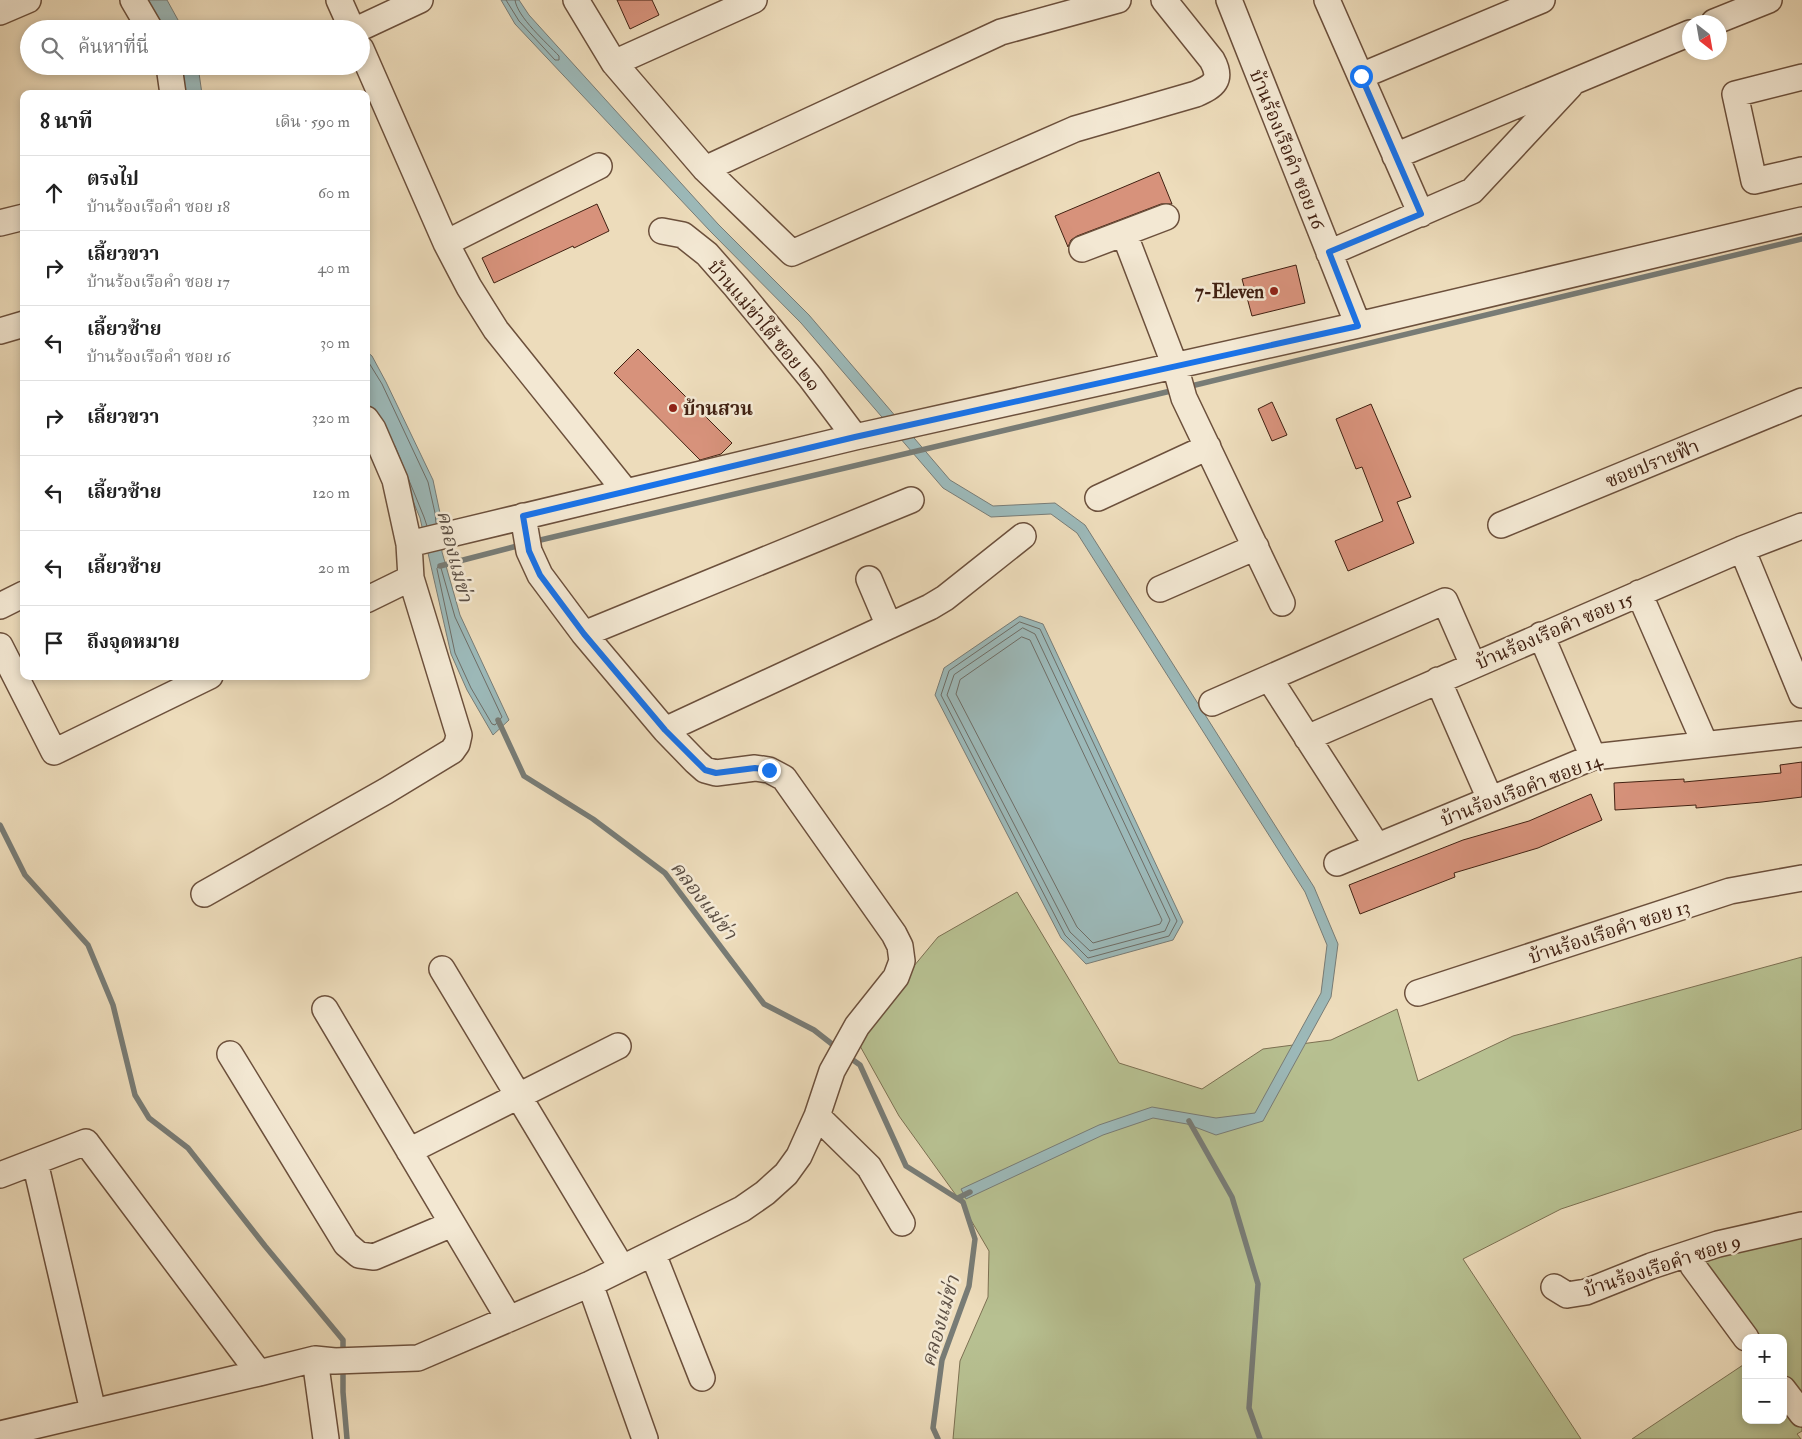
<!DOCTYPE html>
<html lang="th">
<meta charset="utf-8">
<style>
body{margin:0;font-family:"IM FELL Double Pica","Noto Serif Thai",serif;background:#f6f6f6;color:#222}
.controls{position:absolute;right:15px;bottom:15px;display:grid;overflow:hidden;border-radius:10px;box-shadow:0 2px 8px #0003}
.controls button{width:45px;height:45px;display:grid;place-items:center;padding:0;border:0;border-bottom:1px solid #e0e0e0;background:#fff;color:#222;font:25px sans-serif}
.compass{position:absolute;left:1682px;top:15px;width:45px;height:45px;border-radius:50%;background:#fff;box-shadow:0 2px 8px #0003;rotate:149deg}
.stop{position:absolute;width:15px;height:15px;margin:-11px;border:4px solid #1a73e8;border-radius:50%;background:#fff}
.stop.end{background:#1a73e8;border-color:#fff;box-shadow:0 1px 5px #0008}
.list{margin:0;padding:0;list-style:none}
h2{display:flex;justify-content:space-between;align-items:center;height:65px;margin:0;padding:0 20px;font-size:21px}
h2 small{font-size:16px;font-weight:400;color:#767676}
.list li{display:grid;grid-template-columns:32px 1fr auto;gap:15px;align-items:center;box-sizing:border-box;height:75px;padding:0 20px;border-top:1px solid #e0e0e0}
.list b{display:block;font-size:19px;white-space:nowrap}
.list p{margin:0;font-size:16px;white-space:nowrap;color:#767676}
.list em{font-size:16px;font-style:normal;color:#767676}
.icon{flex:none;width:28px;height:28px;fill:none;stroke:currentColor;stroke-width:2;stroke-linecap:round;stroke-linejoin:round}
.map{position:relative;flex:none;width:1802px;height:1439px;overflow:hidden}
.search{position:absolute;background:#fff;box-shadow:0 2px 8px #0003;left:20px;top:20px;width:350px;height:55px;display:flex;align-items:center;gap:12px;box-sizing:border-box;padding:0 18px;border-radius:28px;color:#767676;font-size:19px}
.panel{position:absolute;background:#fff;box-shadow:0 2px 8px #0003;left:20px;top:90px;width:350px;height:590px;border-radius:10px}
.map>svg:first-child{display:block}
.green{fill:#b7c091;stroke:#7c7052}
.water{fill:#9cb9b9;stroke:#787c76}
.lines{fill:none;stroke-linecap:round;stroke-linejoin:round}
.shore{stroke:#6e6d66;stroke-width:1}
.stream{stroke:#787c76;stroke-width:5.5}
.building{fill:#d7927b;stroke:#412112}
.minor-casing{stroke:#6c503c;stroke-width:28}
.minor{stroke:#f3e8d3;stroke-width:25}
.route{stroke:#1a73e8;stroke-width:6}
.poi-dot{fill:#8f2418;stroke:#f3e8d3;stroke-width:2}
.labels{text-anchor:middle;stroke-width:5;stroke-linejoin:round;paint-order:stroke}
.street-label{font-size:19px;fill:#412112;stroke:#f3e8d3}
.poi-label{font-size:19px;font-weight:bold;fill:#412112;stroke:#f3e8d3;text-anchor:end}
.water-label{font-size:20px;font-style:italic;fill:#5c4f44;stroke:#f3e8d3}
</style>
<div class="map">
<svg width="1802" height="1439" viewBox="0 0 1802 1439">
<rect width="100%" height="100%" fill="#eddcbb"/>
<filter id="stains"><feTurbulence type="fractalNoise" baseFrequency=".004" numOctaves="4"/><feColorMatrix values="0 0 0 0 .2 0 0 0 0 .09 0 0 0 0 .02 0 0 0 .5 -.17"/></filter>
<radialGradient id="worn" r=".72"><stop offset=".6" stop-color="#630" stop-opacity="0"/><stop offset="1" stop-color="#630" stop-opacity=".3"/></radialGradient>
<!-- green -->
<path class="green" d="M1017 892 1119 1063 1202 1089 1263 1049 1331 1040 1397 1009 1418 1081 1513 1036 1802 957V1129L1561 1209 1463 1259 1581 1439H953L960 1361 988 1297 989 1251 958 1198 899 1116 855 1037 938 937Z
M1802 1233V1431L1797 1434 1801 1439H1632L1746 1363V1420H1783V1338H1756L1700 1257Z"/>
<!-- water -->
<path class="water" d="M137 0H167L183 29H153Z
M501 0H519L529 15 718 224 809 315 950 480 993 506 1055 503 1085 525 1314 887 1338 944 1331 997 1263 1121 1216 1135 1187 1124 1153 1118 1103 1135 966 1199 961 1189 1099 1125 1152 1107 1216 1118 1255 1113 1321 993 1327 945 1305 892 1077 533 1051 514 991 517 943 488 801 323 710 231 515 24Z
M172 66H198L202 94H177Z
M366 351 372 356 386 382 433 480 440 513 442 552 460 615 509 720 493 735 467 690 451 654 420 518 397 462 375 414 366 401Z
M1020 616 1043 624 1183 922 1173 940 1086 964 1061 938 935 695 944 668Z"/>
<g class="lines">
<!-- shore -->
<path class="shore" d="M506 0 519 21 555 60H559V56C547 43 517 17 515 0
M366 358 382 384 428 482 435 513 436 523
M395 446 424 517 427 526
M439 566 441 568 455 617 502 717 495 725 492 724 471 688 455 653 437 569Z
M1020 622 1040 629 1177 921 1169 936 1088 958 1065 935 941 695 949 671Z
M1023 628 1035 634 1170 920 1165 931 1090 951 1070 932 947 695 954 675Z
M1022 637 1030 640 1162 920 1160 924 1093 943 1077 927 956 694 960 680Z"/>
<!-- stream -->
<path class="stream" d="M1187 387 1802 239
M532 542 1175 390
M440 566 521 545
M498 720 524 776 593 819 665 873 764 1004 814 1030 837 1048
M0 825 25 875 88 945 113 1005 135 1095 149 1118 188 1148 265 1246 343 1340V1355
M846 1055 860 1065 906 1166 963 1202 975 1239 969 1286 942 1360 933 1428 938 1439
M1189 1121 1232 1197 1258 1284 1249 1408 1260 1439
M958 1198 970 1192
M343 1366V1392L347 1439"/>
</g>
<!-- building -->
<path class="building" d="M617 0H652L659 15 630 29Z
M1159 172 1172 204H1161L1077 236 1071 240 1068 247 1055 216Z
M597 204 609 231 574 248 573 246 494 283 482 258Z
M1296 265 1305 303 1252 316 1242 279Z
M638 349 732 443 721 454 700 460 614 373Z
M1272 402 1287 435 1272 441 1258 409Z
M1371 404 1411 497 1397 502 1414 543 1348 571 1335 541 1383 521 1362 467 1356 469 1336 419Z
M1802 762V797L1762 802 1696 808V805L1615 810 1614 783 1684 779V782L1781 773 1780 765Z
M1591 794 1602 820 1538 848 1454 873 1455 877 1360 914 1349 885 1463 840 1529 821Z"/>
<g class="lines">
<defs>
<path id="minor" d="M133 0 150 29
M339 0 352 29
M576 0 614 63 705 169 792 253 1075 129 1196 94C1214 86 1223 80 1212 60L1164 0
M1229 0 1358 325
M1327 0 1421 214
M0 12 28 0
M1714 22 1769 0
M358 29 420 0
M361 49 446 243 469 287 496 330 626 492
M614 63 754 0
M169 66 173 94
M1361 76 1542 0
M1802 77 1735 94 1754 181 1802 170
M1395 156 1690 33
M705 169 1001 32 1118 0
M0 223 24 217
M662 231 683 235 707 254 736 287 810 377 855 437
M1124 233 1175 366 1184 398 1282 603
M446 243 599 166
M1082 249 1166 217
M1329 253 1472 191 1570 86
M0 331 24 324
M1098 498 1208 447
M1501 525 1802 401
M409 544 855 437 1358 325 1802 220
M1742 549 1802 695
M869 579 889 626
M1160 589 1256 547
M1639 593 1705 744
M366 600 411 578
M0 606 24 594
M584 634 911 500
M1541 635 1593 757
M0 646 54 752 210 676
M1269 678 1377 846
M1438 680 1490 799
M1212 703 1445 601 1473 665
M665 730 930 607 945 598 1023 536
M1307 738 1742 549 1802 526
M1337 863 1593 757 1802 734
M204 894 386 791 452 751 457 744 459 735 411 578 409 544 395 480 373 429 366 419
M442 969 622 1268
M1418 993 1730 891 1802 878
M325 1009 509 1319
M230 1054 346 1244 359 1255 374 1257 452 1224
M817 1116 869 1167 902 1223
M409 1151 618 1046
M35 1162 93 1411
M0 1175 86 1142 259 1373
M653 1254 702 1378
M1693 1266 1746 1338
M590 1284 645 1439
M1554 1287 1567 1295 1586 1292 1651 1266 1718 1244 1802 1225
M315 1359 326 1439
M1783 1389 1802 1414
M0 1434 259 1373 315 1359 335 1361 418 1358 590 1284 742 1209 765 1193 786 1174 799 1156 817 1116 832 1071 857 1026 896 977 902 961 900 946 894 934 784 778 769 770 755 768 716 773 705 770 696 762 665 730 584 634 540 575 529 551 523 516"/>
</defs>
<!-- minor casing -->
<use href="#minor" class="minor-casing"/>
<!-- minor -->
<use href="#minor" class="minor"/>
</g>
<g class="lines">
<!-- route -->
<path class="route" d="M769 770 755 768 716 773 705 770 665 730 584 634 540 575 529 551 523 516 855 437 1358 326 1329 252 1421 214 1361 76"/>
</g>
<!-- markers -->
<g class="poi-dot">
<circle cx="1274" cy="291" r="5"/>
<circle cx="673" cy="408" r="5"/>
</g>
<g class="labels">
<!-- street labels -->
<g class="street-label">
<text transform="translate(1288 149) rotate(68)" y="7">บ้านร้องเรือคำ ซอย 16</text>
<text transform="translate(765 325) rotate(50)" y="7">บ้านแม่ข่าใต้ ซอย ๒๑</text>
<text transform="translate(1652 463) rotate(-22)" y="7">ซอยปรายฟ้า</text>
<text transform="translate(1554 630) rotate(-23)" y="7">บ้านร้องเรือคำ ซอย 15</text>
<text transform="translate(1521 789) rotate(-21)" y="7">บ้านร้องเรือคำ ซอย 14</text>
<text transform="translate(1609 931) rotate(-18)" y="7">บ้านร้องเรือคำ ซอย 13</text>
<text transform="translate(1662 1265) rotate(-18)" y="7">บ้านร้องเรือคำ ซอย 9</text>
</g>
<!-- poi labels -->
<g class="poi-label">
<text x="1264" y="298">7-Eleven</text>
<text x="683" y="415" text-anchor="start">บ้านสวน</text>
</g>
<!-- water labels -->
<g class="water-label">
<text transform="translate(455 556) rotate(76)" y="7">คลองแม่ข่า</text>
<text transform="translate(704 900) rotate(52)" y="7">คลองแม่ข่า</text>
<text transform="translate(940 1321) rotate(-74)" y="7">คลองแม่ข่า</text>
</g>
</g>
<rect width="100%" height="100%" filter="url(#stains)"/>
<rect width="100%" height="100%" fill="url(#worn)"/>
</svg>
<div class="controls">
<button>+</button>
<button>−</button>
</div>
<svg class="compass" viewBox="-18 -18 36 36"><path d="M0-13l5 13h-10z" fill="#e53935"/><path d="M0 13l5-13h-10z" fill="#767676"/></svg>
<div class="stop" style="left:1361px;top:76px"></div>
<div class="stop end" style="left:769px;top:770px"></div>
<div class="search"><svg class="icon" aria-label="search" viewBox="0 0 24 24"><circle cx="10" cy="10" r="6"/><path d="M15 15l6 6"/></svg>ค้นหาที่นี่</div>
<section class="panel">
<h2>8 นาที<small>เดิน · 590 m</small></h2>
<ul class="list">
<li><svg class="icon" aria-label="ahead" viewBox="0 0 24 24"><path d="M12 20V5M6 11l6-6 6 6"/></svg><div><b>ตรงไป</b><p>บ้านร้องเรือคำ ซอย 18</p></div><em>60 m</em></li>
<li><svg class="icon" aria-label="right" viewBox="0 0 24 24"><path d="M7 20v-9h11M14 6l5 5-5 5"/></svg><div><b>เลี้ยวขวา</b><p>บ้านร้องเรือคำ ซอย 17</p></div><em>40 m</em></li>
<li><svg class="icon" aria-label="left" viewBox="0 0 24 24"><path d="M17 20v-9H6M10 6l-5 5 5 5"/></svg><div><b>เลี้ยวซ้าย</b><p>บ้านร้องเรือคำ ซอย 16</p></div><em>30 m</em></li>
<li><svg class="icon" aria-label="right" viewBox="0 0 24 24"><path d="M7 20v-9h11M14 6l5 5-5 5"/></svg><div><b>เลี้ยวขวา</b></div><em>320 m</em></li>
<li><svg class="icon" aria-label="left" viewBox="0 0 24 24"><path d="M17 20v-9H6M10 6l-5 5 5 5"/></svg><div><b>เลี้ยวซ้าย</b></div><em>120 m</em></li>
<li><svg class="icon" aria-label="left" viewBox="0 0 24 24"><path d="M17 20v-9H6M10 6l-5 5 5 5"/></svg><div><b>เลี้ยวซ้าย</b></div><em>20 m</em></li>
<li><svg class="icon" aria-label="arrive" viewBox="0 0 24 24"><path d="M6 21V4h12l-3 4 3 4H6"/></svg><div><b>ถึงจุดหมาย</b></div></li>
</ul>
</section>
</div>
